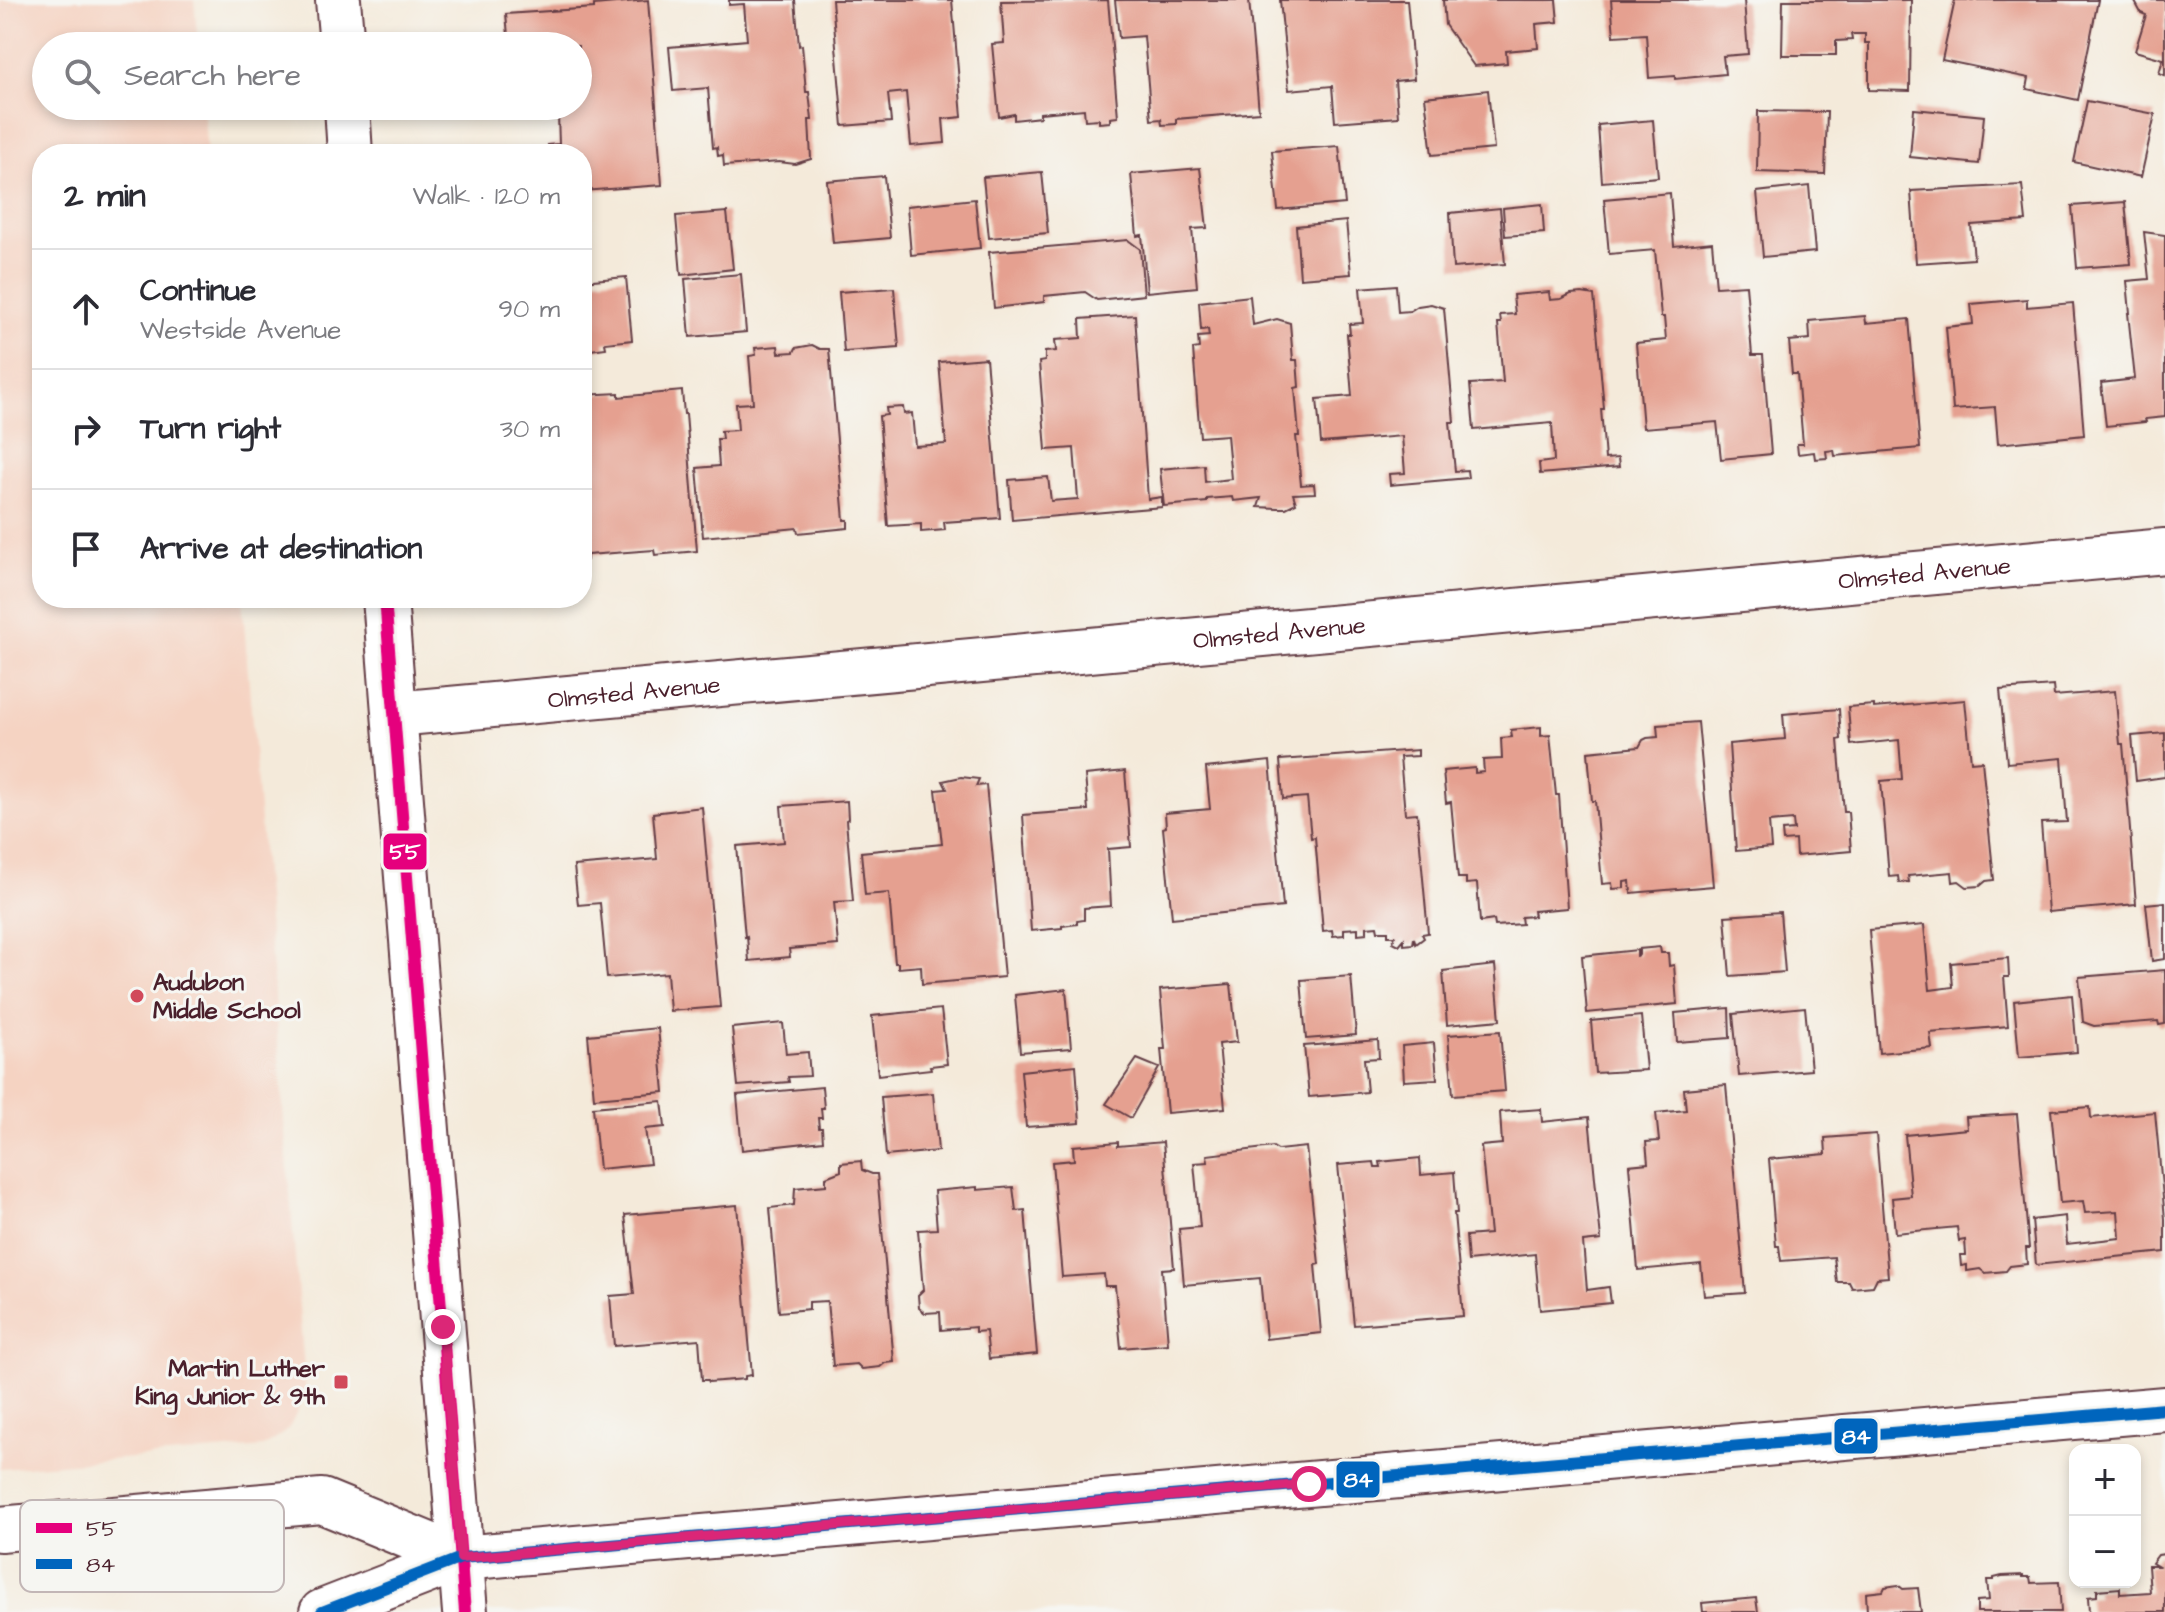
<!DOCTYPE html>
<meta charset="utf-8">
<style>
body{margin:0;font-family:"Architects Daughter",sans-serif;background:#f7f7f7;color:#2b2b33}
.controls{position:absolute;right:24px;bottom:24px;display:grid;overflow:hidden;border-radius:16px;box-shadow:0 4px 12px #0003}
.controls button{width:72px;height:72px;display:grid;place-items:center;padding:0;border:0;border-bottom:2px solid #e1e1e2;background:#fff;color:#2b2b33;font:40px sans-serif}
.stop{position:absolute;width:24px;height:24px;margin:-18px;border:6px solid #db2777;border-radius:50%;background:#fff}
.stop.end{background:#db2777;border-color:#fff;box-shadow:0 2px 8px #0008}
.list{margin:0;padding:0;list-style:none}
h2{display:flex;justify-content:space-between;align-items:center;height:104px;margin:0;padding:0 32px;font-size:34px}
h2 small{font-size:26px;font-weight:400;color:#7c7c81}
.list li{display:grid;grid-template-columns:52px 1fr auto;gap:24px;align-items:center;box-sizing:border-box;height:120px;padding:0 32px;border-top:2px solid #e1e1e2}
.list b{display:block;font-size:30px;white-space:nowrap}
.list p{margin:0;font-size:26px;white-space:nowrap;color:#7c7c81}
.list em{font-size:26px;font-style:normal;color:#7c7c81}
.icon{flex:none;width:44px;height:44px;fill:none;stroke:currentColor;stroke-width:2;stroke-linecap:round;stroke-linejoin:round}
.map{position:relative;flex:none;width:2165px;height:1612px;overflow:hidden}
.search{position:absolute;background:#fff;box-shadow:0 4px 12px #0003;left:32px;top:32px;width:560px;height:88px;display:flex;align-items:center;gap:20px;box-sizing:border-box;padding:0 28px;border-radius:44px;color:#7c7c81;font-size:30px}
.panel{position:absolute;background:#fff;box-shadow:0 4px 12px #0003;left:32px;top:144px;width:560px;height:464px;border-radius:32px}
.map>svg:first-child{display:block}
.built{fill:#f5d3c2}
.building{fill:#e5a090}
.lines{fill:none;stroke-linecap:round;stroke-linejoin:round}
.street-casing{stroke:#643d45;stroke-width:48}
.secondary-casing{stroke:#643d45;stroke-width:48}
.primary-casing{stroke:#643d45;stroke-width:48}
.street{stroke:#fff;stroke-width:44}
.secondary{stroke:#fff;stroke-width:44}
.primary{stroke:#fff;stroke-width:44}
.bus-1-casing{stroke:#f6f6f2;stroke-width:18}
.bus-2-casing{stroke:#f6f6f2;stroke-width:18}
.bus-1{stroke:#e5007d;stroke-width:12}
.bus-2{stroke:#0065bd;stroke-width:12}
.route{stroke:#db2777;stroke-width:10}
.poi-dot{fill:#d1495b;stroke:#f6f6f2;stroke-width:3}
.labels{text-anchor:middle;stroke-width:6;stroke-linejoin:round;paint-order:stroke}
.street-label{font-size:24px;fill:#4a1f2b;stroke:#f6f6f2}
.poi-label{font-size:24px;font-weight:bold;fill:#4a1f2b;stroke:#f6f6f2;text-anchor:start}
.key{fill:#f6f6f2;stroke:#c2b6b6;stroke-width:2}
.key-label{font-size:22px;fill:#4a1f2b}
.line-badge{stroke:#f6f6f2;stroke-width:3}
.badge-label{font-size:22px;text-anchor:middle;font-weight:bold;fill:#fff}
</style>
<div class="map">
<svg width="2165" height="1612" viewBox="0 0 2165 1612">
<rect width="100%" height="100%" fill="#f6f6f2"/>
<filter id="ink" filterUnits="userSpaceOnUse"><feTurbulence type="fractalNoise" baseFrequency=".0125" numOctaves="2"/><feDisplacementMap in="SourceGraphic" scale="16" xChannelSelector="R" yChannelSelector="G"/><feConvolveMatrix kernelMatrix="1 2 1 2 8 2 1 2 1" color-interpolation-filters="sRGB"/></filter>
<filter id="wash" filterUnits="userSpaceOnUse"><feTurbulence type="fractalNoise" baseFrequency=".006" numOctaves="4" result="noise"/><feDisplacementMap in="SourceGraphic" scale="32" xChannelSelector="R" yChannelSelector="G"/><feGaussianBlur stdDeviation="1.8" result="paint"/><feColorMatrix in="noise" values="0 0 0 0 0 0 0 0 0 0 0 0 0 0 0 0 0 1.4 0 .05"/><feComposite in="paint" operator="in"/></filter>
<g filter="url(#wash)">
<rect width="100%" height="100%" fill="#f4eada"/>
<!-- built -->
<path class="built" d="M0 0H194L198 46H46V106H203L207 154H42V598H242L306 1394 288 1430 263 1447 0 1469Z"/>
<g id="blocks">
<!-- building -->
<path class="building" d="M648 0 662 185 582 191V154H549L548 145 559 144 558 114 533 116V106H578V46H509L506 14 594 8V5Z
M729 0H795L799 46 802 45 806 92H809L812 120H809L811 159 795 164 779 162 724 166 723 155 718 156 717 147 713 148 708 88 673 91 669 47 747 40 744 4 729 5Z
M832 0H952L962 117 943 119 945 143 911 146 906 92 888 94 891 122 843 126Z
M1108 0 1118 117 1110 118V122L1099 123V119L1085 120 1084 109 1040 113V117L1014 120V114L999 117 992 44 1004 43 1001 1Z
M1115 0H1249L1259 112 1176 119V124L1162 125 1161 119 1151 120 1144 36 1119 38Z
M1280 0H1407L1414 79 1395 81 1398 117 1335 122 1332 86 1289 90Z
M1443 0H1556L1558 22 1536 24 1538 48 1506 51 1507 63 1474 66 1445 25Z
M1611 0H1744L1748 54 1723 56 1725 74 1675 79V76L1649 78 1646 34 1614 36Z
M1783 0H1911L1910 91 1869 90V43H1865V34H1851L1852 40 1836 41V55H1782Z
M1955 0H2098L2078 100 2027 89 2029 78 1942 60Z
M2134 0H2165V75L2159 73 2163 59 2135 51 2146 15 2141 13Z
M1488 90 1494 149 1432 155 1425 97Z
M2087 101 2155 114 2141 177 2074 162Z
M1914 109 1984 116 1979 164 1910 157Z
M1758 111 1827 112 1825 174 1757 172Z
M1653 120 1658 177 1602 182 1598 125Z
M1339 146 1345 204 1278 210 1272 151Z
M1200 168 1207 228 1192 229 1197 287 1147 292 1142 235 1137 236 1131 174Z
M1042 172 1048 233 989 238 983 177Z
M884 176 890 238 833 243 827 181Z
M2022 185 2026 221 1971 225 1974 259 1916 263 1911 191Z
M1809 186 1815 252 1763 257 1757 192Z
M1670 193 1674 246 1712 242 1716 287 1746 285 1752 355H1763L1771 454 1721 459 1717 422 1643 428 1636 343 1666 340 1664 317H1661L1655 250 1609 254 1604 199Z
M975 199 980 248 911 255 907 206Z
M2125 202 2131 264 2077 268 2072 206Z
M1542 204 1544 233 1505 236 1503 208Z
M1500 208 1505 264 1453 268 1450 213Z
M727 212 733 269 681 275 676 216Z
M1346 221 1351 274 1300 278 1296 226Z
M2144 232 2165 235V417L2145 419 2146 422 2106 426 2101 383 2135 379 2128 313H2130L2127 281 2149 279Z
M1128 240 1140 249 1144 295 1097 300 1085 292 1044 296V302L994 308 989 252Z
M741 274 746 332 690 337 685 279Z
M626 277 632 340 605 343 606 348 582 351V281Z
M1396 285 1398 312 1410 311 1418 306 1431 304 1444 308 1454 422H1450L1455 471 1467 470 1468 478 1390 485 1389 474 1405 473 1402 436 1321 443 1317 399 1352 396 1347 334H1350L1349 324 1363 323 1360 288Z
M894 288 899 348 844 352 839 292Z
M1549 292 1550 300 1561 299 1571 294 1582 293 1594 295 1604 409H1601L1605 459 1618 458 1619 467 1540 474 1539 463 1554 461 1552 423 1474 430 1470 384 1503 382 1498 323H1501L1500 315 1515 314 1513 295Z
M1250 296 1253 325 1277 319 1290 323 1293 360H1297L1299 387 1295 388 1299 436H1296L1301 485 1314 484 1315 493 1293 494 1296 503 1286 508H1278L1258 507 1261 498 1233 501 1232 497 1207 499V502L1164 506 1160 469 1204 465 1205 482 1231 479 1227 435 1200 437 1193 349 1199 348 1198 337 1209 336 1208 329 1201 330 1199 302Z
M2027 299V307L2073 303 2084 435 1998 444 1995 407 1953 410 1946 327 1973 324 1971 304Z
M1135 315 1148 499 1162 497V507L1012 520 1009 480 1048 477 1051 501 1078 499 1074 448 1046 450 1039 362 1045 361V352L1056 351 1055 340 1081 338 1080 319Z
M1865 316 1866 323 1909 319 1920 448 1835 456 1834 450 1826 451 1827 458 1815 459 1814 452 1798 454 1797 444H1803L1797 374H1792L1789 341 1810 339 1809 321Z
M812 345 820 349H829L844 520H848V528L798 533 797 528 703 537 697 468 719 466 717 439H722L721 431 738 430 736 404 753 403 749 356 756 355 755 348 778 346 779 353 794 352 796 348Z
M986 358 1000 518 944 522 945 530 921 532V524L888 526 879 416 887 415 886 408 903 407 904 414 912 413 915 446 946 444 939 362Z
M682 391 684 414H686L697 551 655 555 654 550 587 555V560H582V395L619 393V397Z
M2053 686 2054 696 2115 691 2120 744H2123L2136 904 2048 912 2041 823 2067 822 2062 758 2007 763 2000 690Z
M1965 700 1971 762 1982 761 1994 880 1986 881 1980 886 1967 887 1959 881 1953 882 1952 872 1908 876 1909 882 1899 883 1898 876 1889 877 1881 781 1902 779 1899 740 1851 745 1848 707 1874 705V708Z
M1839 709 1841 739 1838 740 1844 812H1848L1851 851 1796 856 1795 840 1783 841 1782 831 1794 830 1793 820 1769 822 1771 848 1736 851 1729 744 1785 739 1783 714Z
M1698 722 1713 886 1631 893 1630 881 1624 882V888L1613 889 1612 883 1602 884 1595 801H1592L1588 752 1639 747 1643 740 1647 738 1658 737 1657 725Z
M1541 727V736L1550 735 1556 795H1559L1567 908 1533 911 1534 916 1521 917 1522 924 1495 926 1494 920 1480 922 1477 883 1466 884V878H1458L1451 802 1446 803 1443 771 1475 768V773L1484 772 1483 760 1502 759 1501 738 1512 737 1511 730Z
M2165 733V777L2136 781 2132 736Z
M1418 750V756L1400 757 1405 814 1417 813 1428 933 1422 934 1424 938 1416 944 1414 938 1413 944 1404 945V939L1399 945 1393 942 1395 936H1388V931H1378L1377 926 1367 927V933L1358 934V928L1344 929V935L1333 936 1332 930 1323 931 1315 837 1311 838 1307 797 1283 799 1280 760Z
M1270 761 1283 907 1172 918 1163 828 1166 827 1165 813 1210 809 1206 768Z
M1125 771 1131 847 1108 849 1111 906 1084 908V920L1077 921V924L1062 926V928L1031 931 1023 815 1088 810 1085 775Z
M961 777 979 779 976 786 986 785 1004 977 922 984 921 966 898 968V963H895L889 893 865 895 861 852 942 844 936 790 947 789 943 781Z
M847 801 848 819 846 820 853 901 834 902 838 945 789 949 790 957 749 961 747 936 745 937 737 846 784 842 781 806Z
M702 807 720 1007 670 1011 667 973 607 978 600 903 578 905 574 866 657 859 653 813Z
M2165 902V959L2152 961 2146 904Z
M1780 912 1785 972 1730 976 1725 916Z
M1924 925 1930 990 1953 987 1951 963 2008 958 2009 977H2004L2008 1026 1930 1033 1932 1048 1879 1053 1869 930Z
M1660 947 1661 953H1668L1669 966 1674 965 1677 1004 1587 1013 1582 956 1637 950V956L1639 955V949Z
M1495 965 1500 1020 1447 1025 1443 971Z
M2165 970V1024L2159 1025 2158 1021 2094 1026 2083 1022 2079 977Z
M1351 976 1356 1035 1306 1039 1301 980Z
M1231 984 1237 1042 1219 1044 1225 1108 1167 1113 1161 1049H1165L1160 990Z
M1066 989 1071 1048 1020 1052 1015 995Z
M2072 995 2077 1052 2019 1057 2014 1001Z
M1805 1007 1811 1070 1739 1076 1733 1014Z
M1729 1008 1730 1038 1677 1042 1675 1013Z
M941 1009 947 1064 930 1066 931 1069 878 1075 872 1016Z
M1641 1016 1646 1070 1595 1073 1591 1021Z
M783 1023 786 1054 808 1052 810 1076 788 1077 789 1082 738 1086 732 1028Z
M658 1028 664 1092 594 1098 588 1035Z
M1500 1031 1505 1091 1453 1095 1448 1035Z
M1378 1040 1379 1058 1364 1059 1367 1092 1309 1097 1304 1046Z
M1434 1043 1437 1079 1404 1081 1402 1046Z
M1137 1059 1159 1068 1131 1118 1106 1104Z
M1076 1065 1080 1123 1026 1127 1021 1071Z
M1726 1085 1745 1293 1704 1296 1701 1264 1638 1270 1629 1165 1648 1163 1646 1142 1659 1141 1656 1113 1686 1110 1684 1089Z
M822 1087 824 1108H821L822 1118H818L819 1128H822L823 1141 742 1150 737 1095Z
M933 1093 938 1151 886 1156 881 1097Z
M662 1101 665 1127 645 1129 650 1164 599 1169 593 1107Z
M2090 1107 2091 1118 2155 1112 2165 1219V1252L2036 1265 2032 1220 2065 1216 2067 1244 2120 1238 2118 1211 2085 1213 2083 1201 2060 1203 2051 1110Z
M1541 1109 1542 1122 1589 1117 1601 1240 1583 1242 1587 1290 1609 1287 1611 1303 1540 1310 1535 1254 1468 1261 1466 1236 1490 1234 1481 1146 1502 1144 1500 1112Z
M2017 1114 2029 1248H2026L2027 1264 2010 1266 2006 1271 1985 1273 1980 1269 1967 1271V1265L1961 1266 1960 1255H1966L1965 1240 1959 1241 1957 1227 1895 1233 1892 1198 1911 1196 1905 1135 1967 1129 1966 1117Z
M1876 1134 1888 1277 1877 1278 1873 1286 1852 1288 1849 1282H1837L1834 1257 1781 1261 1779 1246H1776L1769 1159 1826 1154 1825 1138Z
M1118 1142V1146L1163 1142 1174 1268 1162 1269 1168 1344 1121 1348 1115 1286H1105L1104 1274 1062 1277 1052 1162 1074 1160 1073 1146Z
M1273 1147 1278 1150 1306 1147 1319 1264 1315 1265 1321 1333 1266 1339 1260 1278 1184 1285 1179 1229 1200 1227 1194 1163 1208 1162 1207 1155Z
M1420 1158 1421 1175 1454 1172 1457 1213H1454L1463 1316 1354 1325 1338 1165 1374 1162 1375 1167H1381L1380 1162Z
M861 1161 862 1170 872 1174H877L894 1362 885 1363 880 1367 862 1369 857 1364 833 1366 827 1301 809 1302V1309L779 1312 770 1208 794 1205 795 1188 826 1185V1177L841 1171V1163Z
M977 1187V1190L1013 1187 1016 1211 1025 1210 1037 1354 989 1359 986 1331 975 1332V1327L941 1330 940 1312 925 1313 919 1308 918 1295 923 1290 918 1230 937 1229 934 1191Z
M737 1205 752 1375 745 1376V1379L709 1382 708 1380H702L699 1339 614 1346 610 1296 634 1294 625 1215Z
M2165 1554V1612H2089L2088 1597 2097 1596V1590L2120 1588V1594L2150 1592 2148 1566H2157L2152 1563 2158 1555Z
M2023 1575V1577H2030L2031 1583 2059 1582 2061 1612H1977V1601L1989 1600 1987 1580H1994V1578L2002 1576Z
M1898 1585 1903 1589 1918 1588 1921 1612H1867L1866 1593 1883 1591 1885 1587Z
M1756 1598 1758 1612H1703L1702 1603Z"/>
</g>
</g>
<g filter="url(#ink)">
<use href="#blocks" fill-opacity="0" stroke="#643d45" stroke-width="2"/>
<g class="lines">
<defs>
<g id="street">
<path id="s1" d="M395 714 2165 551"/>
<path d="M461 1558 2165 1409"/>
</g>
<path id="secondary" d="M0 1529 322 1501 461 1558
M322 1612 461 1558"/>
<path id="primary" d="M338 0 342 46
M347 106 350 154
M385 598 465 1612"/>
</defs>
<!-- street casing -->
<use href="#street" class="street-casing"/>
<!-- secondary casing -->
<use href="#secondary" class="secondary-casing"/>
<!-- primary casing -->
<use href="#primary" class="primary-casing"/>
<!-- street -->
<use href="#street" class="street"/>
<!-- secondary -->
<use href="#secondary" class="secondary"/>
<!-- primary -->
<use href="#primary" class="primary"/>
<defs>
<path id="bus-1" d="M385 598 465 1612"/>
<path id="bus-2" d="M322 1612 461 1558 2165 1409"/>
</defs>
<!-- bus-1 casing -->
<use href="#bus-1" class="bus-1-casing"/>
<!-- bus-2 casing -->
<use href="#bus-2" class="bus-2-casing"/>
<!-- bus-1 -->
<use href="#bus-1" class="bus-1"/>
<!-- bus-2 -->
<use href="#bus-2" class="bus-2"/>
</g>
</g>
<g class="lines" filter="url(#ink)">
<!-- route -->
<path class="route" d="M443 1327 461 1558 1309 1484"/>
</g>
<!-- markers -->
<g class="poi-dot">
<circle cx="137" cy="996" r="8"/>
<rect x="333" y="1374" width="16" height="16" rx="4"/>
</g>
<g class="labels">
<!-- street labels -->
<g class="street-label">
<text dy="8" stroke="none"><textPath href="#s1" startOffset="1536">Olmsted Avenue</textPath></text>
<text dy="8" stroke="none"><textPath href="#s1" startOffset="888">Olmsted Avenue</textPath></text>
<text dy="8" stroke="none"><textPath href="#s1" startOffset="240">Olmsted Avenue</textPath></text>
</g>
<!-- poi labels -->
<g class="poi-label">
<text x="153" y="990">Audubon<tspan x="153" dy="28">Middle School</tspan></text>
<text x="325" y="1376" text-anchor="end">Martin Luther<tspan x="325" dy="28">King Junior &amp; 9th</tspan></text>
</g>
</g>
<!-- legend -->
<rect x="20" y="1500" width="264" height="92" rx="12" class="key"/>
<rect x="36" y="1523" width="36" height="10" fill="#e5007d"/>
<rect x="36" y="1559" width="36" height="10" fill="#0065bd"/>
<g class="key-label">
<text x="86" y="1536">55</text>
<text x="86" y="1572">84</text>
</g>
<g class="line-badge">
<rect x="382" y="832" width="46" height="39" rx="8" fill="#e5007d"/>
<rect x="1833" y="1417" width="46" height="38" rx="8" fill="#0065bd"/>
<rect x="1335" y="1460" width="46" height="39" rx="8" fill="#0065bd"/>
</g>
<g class="badge-label">
<text x="405" y="859">55</text>
<text x="1856" y="1444">84</text>
<text x="1358" y="1487">84</text>
</g>
</svg>
<div class="controls">
<button>+</button>
<button>−</button>
</div>
<div class="stop" style="left:1309px;top:1484px"></div>
<div class="stop end" style="left:443px;top:1327px"></div>
<div class="search"><svg class="icon" aria-label="search" viewBox="0 0 24 24"><circle cx="10" cy="10" r="6"/><path d="M15 15l6 6"/></svg>Search here</div>
<section class="panel">
<h2>2 min<small>Walk · 120 m</small></h2>
<ul class="list">
<li><svg class="icon" aria-label="ahead" viewBox="0 0 24 24"><path d="M12 20V5M6 11l6-6 6 6"/></svg><div><b>Continue</b><p>Westside Avenue</p></div><em>90 m</em></li>
<li><svg class="icon" aria-label="right" viewBox="0 0 24 24"><path d="M7 20v-9h11M14 6l5 5-5 5"/></svg><div><b>Turn right</b></div><em>30 m</em></li>
<li><svg class="icon" aria-label="arrive" viewBox="0 0 24 24"><path d="M6 21V4h12l-3 4 3 4H6"/></svg><div><b>Arrive at destination</b></div></li>
</ul>
</section>
</div>
